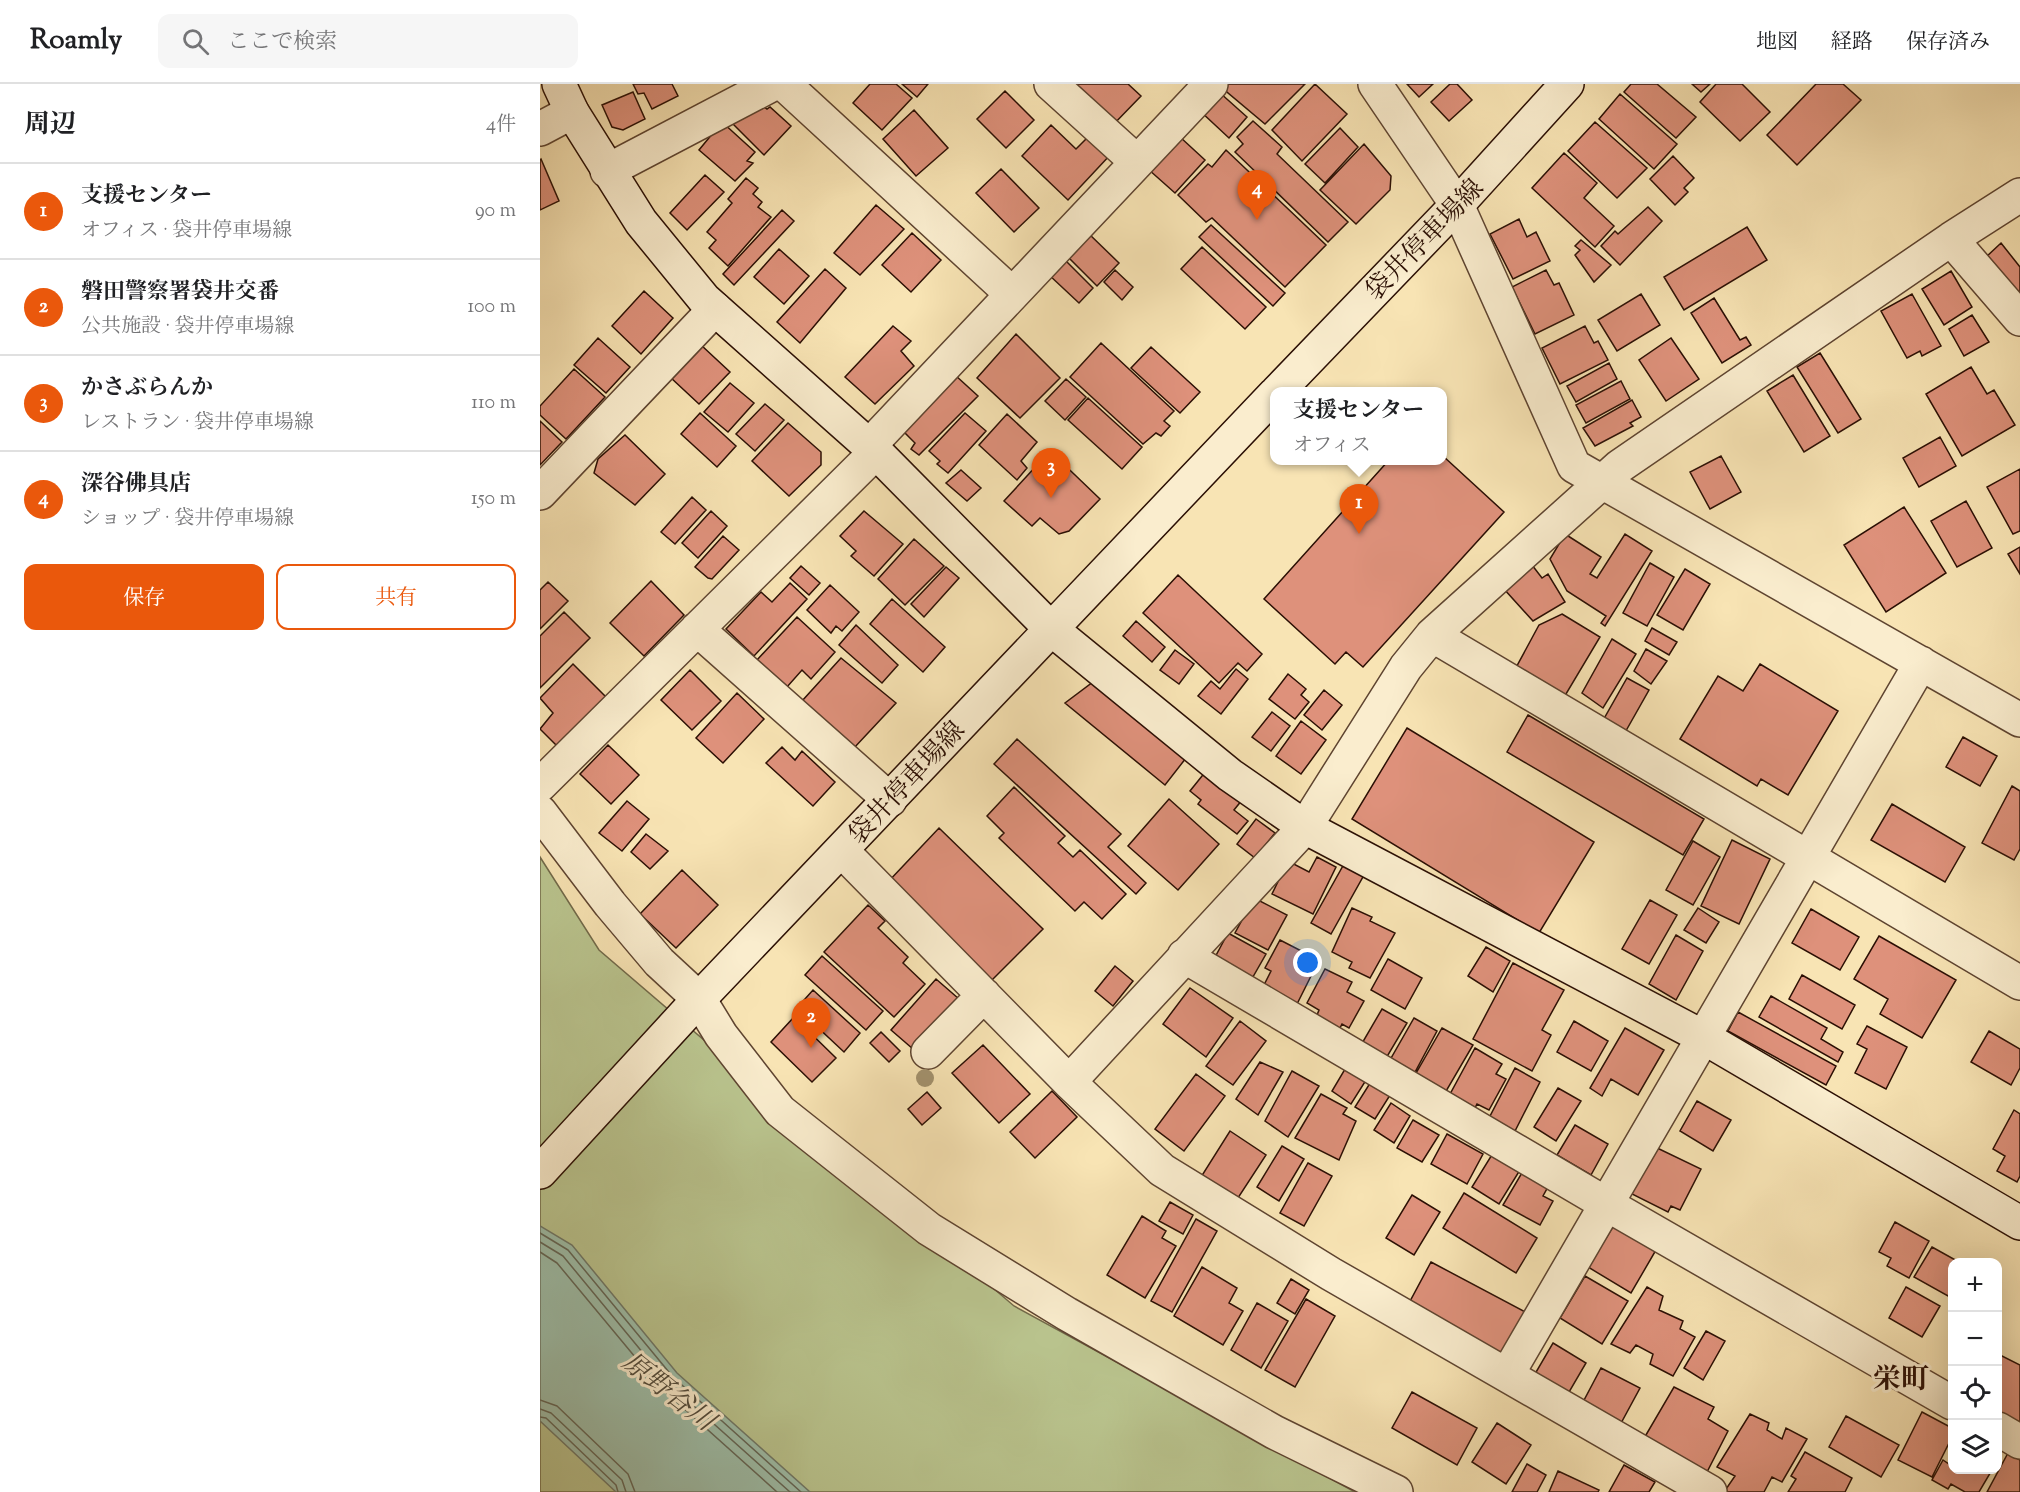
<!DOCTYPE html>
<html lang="ja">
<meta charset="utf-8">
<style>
body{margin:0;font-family:"Sorts Mill Goudy","Noto Serif JP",serif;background:#f6f6f6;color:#202124}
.controls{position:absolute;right:18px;bottom:18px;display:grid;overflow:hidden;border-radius:12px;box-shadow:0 6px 24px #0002}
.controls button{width:54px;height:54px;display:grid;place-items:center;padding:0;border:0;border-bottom:2px solid #e0e0e0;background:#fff;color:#202124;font:30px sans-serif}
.you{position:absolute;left:768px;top:879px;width:21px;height:21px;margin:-15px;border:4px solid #fff;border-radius:50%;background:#1a73e8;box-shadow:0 0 0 9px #1a73e833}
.badge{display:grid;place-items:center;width:39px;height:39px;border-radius:50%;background:#ea580c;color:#fff;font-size:20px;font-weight:700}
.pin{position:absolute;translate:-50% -50px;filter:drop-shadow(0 2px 3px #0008)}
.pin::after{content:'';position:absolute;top:32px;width:21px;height:18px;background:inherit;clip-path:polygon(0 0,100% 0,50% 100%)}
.popup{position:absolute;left:730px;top:303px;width:177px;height:78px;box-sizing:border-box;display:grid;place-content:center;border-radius:12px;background:#fff;filter:drop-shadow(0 2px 4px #0005);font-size:20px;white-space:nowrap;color:#757577}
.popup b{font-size:22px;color:#202124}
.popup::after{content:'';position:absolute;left:50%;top:100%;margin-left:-12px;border:12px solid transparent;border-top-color:#fff}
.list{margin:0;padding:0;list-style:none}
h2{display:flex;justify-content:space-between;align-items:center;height:78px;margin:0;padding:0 24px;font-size:26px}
h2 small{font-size:20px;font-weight:400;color:#757577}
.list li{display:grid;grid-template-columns:39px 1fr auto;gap:18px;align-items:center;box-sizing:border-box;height:96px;padding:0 24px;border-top:2px solid #e0e0e0}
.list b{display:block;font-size:22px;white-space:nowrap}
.list p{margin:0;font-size:20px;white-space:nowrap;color:#757577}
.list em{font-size:20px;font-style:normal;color:#757577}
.actions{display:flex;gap:12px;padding:18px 24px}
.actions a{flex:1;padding:14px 0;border:2px solid #ea580c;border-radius:12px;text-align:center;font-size:21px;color:#ea580c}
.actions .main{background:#ea580c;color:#fff}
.icon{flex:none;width:33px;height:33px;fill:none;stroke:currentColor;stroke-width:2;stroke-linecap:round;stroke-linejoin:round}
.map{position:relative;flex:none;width:1480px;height:1408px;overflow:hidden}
header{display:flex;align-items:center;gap:36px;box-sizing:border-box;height:84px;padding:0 30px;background:#fff;border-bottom:2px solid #e0e0e0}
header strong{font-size:28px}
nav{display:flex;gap:33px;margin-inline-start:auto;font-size:21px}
.search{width:420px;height:54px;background:#f6f6f6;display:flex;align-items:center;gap:15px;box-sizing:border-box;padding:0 21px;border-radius:12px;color:#757577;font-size:22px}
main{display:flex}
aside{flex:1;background:#fff}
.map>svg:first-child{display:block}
.green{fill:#bac58f;stroke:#726a4a;stroke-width:1.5}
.water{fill:#9ebfaa;stroke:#707968;stroke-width:1.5}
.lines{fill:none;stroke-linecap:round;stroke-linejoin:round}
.shore{stroke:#646757;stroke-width:1.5}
.building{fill:#de917b;stroke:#2b0f04;stroke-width:1.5}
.street-casing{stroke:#5e4430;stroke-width:36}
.secondary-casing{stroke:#2b0f04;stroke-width:36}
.street{stroke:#faedce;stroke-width:33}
.secondary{stroke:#faedce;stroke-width:33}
.tree{fill:#a3926e}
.labels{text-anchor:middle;stroke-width:6;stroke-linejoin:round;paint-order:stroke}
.street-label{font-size:26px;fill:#2b0f04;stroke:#faedce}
.water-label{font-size:27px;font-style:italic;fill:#534d3e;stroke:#faedce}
.quarter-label{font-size:28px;font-weight:bold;fill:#2b0f04;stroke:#faedce}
</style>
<header>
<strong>Roamly</strong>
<div class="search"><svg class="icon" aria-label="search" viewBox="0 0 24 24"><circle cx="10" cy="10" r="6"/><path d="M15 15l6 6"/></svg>ここで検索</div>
<nav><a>地図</a><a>経路</a><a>保存済み</a></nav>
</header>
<main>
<aside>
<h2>周辺<small>4件</small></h2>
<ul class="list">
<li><span class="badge">1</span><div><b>支援センター</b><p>オフィス · 袋井停車場線</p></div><em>90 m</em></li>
<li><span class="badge">2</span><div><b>磐田警察署袋井交番</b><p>公共施設 · 袋井停車場線</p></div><em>100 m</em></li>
<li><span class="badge">3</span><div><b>かさぶらんか</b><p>レストラン · 袋井停車場線</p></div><em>110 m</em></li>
<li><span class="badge">4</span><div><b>深谷佛具店</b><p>ショップ · 袋井停車場線</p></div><em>150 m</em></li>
</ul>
<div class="actions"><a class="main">保存</a><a>共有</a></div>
</aside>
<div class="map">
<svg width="1480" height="1408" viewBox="0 0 1480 1408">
<rect width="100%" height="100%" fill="#f8e4b4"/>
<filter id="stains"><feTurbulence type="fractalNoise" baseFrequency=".00333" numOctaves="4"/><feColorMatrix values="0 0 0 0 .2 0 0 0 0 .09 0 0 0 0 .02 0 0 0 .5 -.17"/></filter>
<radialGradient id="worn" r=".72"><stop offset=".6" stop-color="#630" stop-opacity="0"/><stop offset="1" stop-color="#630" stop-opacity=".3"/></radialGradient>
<!-- green -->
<path class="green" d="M0 773 59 866 474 1222 815 1408H0Z"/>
<!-- water -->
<path class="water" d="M0 1142 32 1161 137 1289 270 1408H76L0 1337Z"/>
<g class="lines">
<!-- shore -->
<path class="shore" d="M0 1149 28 1166 133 1293 261 1408
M0 1158 23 1172 127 1298 250 1408
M0 1168 17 1179 120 1303 237 1408
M0 1316 17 1322 88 1390 95 1408
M0 1325 11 1329 82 1396 86 1408
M0 1333 6 1334 76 1401 78 1408"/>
</g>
<!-- building -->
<path class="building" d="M93 0H132L138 12 112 25 104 9 98 10Z
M330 0H356L372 14 342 46 313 19Z
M362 0H388L377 13Z
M536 0H588L601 12 570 44 530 7Z
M683 0H765L725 40 681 3Z
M775 0 807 30 762 77 732 46Z
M867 0H893L879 13Z
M910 0H917L932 16 909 37 891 18Z
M1091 0H1117L1156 33 1136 54 1084 8Z
M1152 0H1170L1161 8Z
M1176 0H1202L1230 28 1200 57 1160 18Z
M1276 0H1303L1321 16 1257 81 1227 51Z
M465 7 494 36 466 64 437 35Z
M93 8 105 35 83 46 72 43 62 21Z
M679 8 707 33 689 54 659 26Z
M1080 10 1137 60 1114 85 1059 35Z
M220 20 227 25 230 23 251 42 224 71 193 40 206 25Z
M374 26 408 64 376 92 343 55Z
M713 37 742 63 737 70 808 138 788 158 695 68 703 60 697 53Z
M182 38 215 68 207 77 213 79 195 97 159 66Z
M1055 38 1107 84 1077 114 1028 67Z
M511 41 536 65 551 50 571 70 528 116 482 72Z
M800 44 818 63 785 99 765 80Z
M640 53 665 76 635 109 608 85Z
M824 60 851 92 850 106 816 140 780 106Z
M686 66 786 161 745 203 672 134 666 138 638 111 668 80 672 83Z
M1024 69 1057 99 1044 114 1074 142 1055 163 992 104Z
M1133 72 1154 94 1144 104 1148 108 1135 121 1110 95Z
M1 75 19 117 0 126V76Z
M461 85 499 124 474 148 436 109Z
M165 91 184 108 147 146 130 129Z
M206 94 218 104 213 110 222 118 218 123 231 133 188 182 169 164 176 156 167 148 192 119 188 115Z
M336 121 364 145 320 191 294 169Z
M1108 123 1122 137 1080 181 1061 162 1075 147 1078 150Z
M242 126 254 137 194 201 183 190Z
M979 135 987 153 996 148 1010 177 973 195 950 150Z
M671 141 745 209 733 222 659 153Z
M1207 143 1227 176 1144 226 1124 193Z
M547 148 579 179 557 202 525 170Z
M372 149 401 176 371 208 342 181Z
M1041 156 1071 181 1054 198 1035 171 1040 166 1035 162Z
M1461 159 1480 183V220L1445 174Z
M662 163 726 223 705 245 641 185Z
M239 165 269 192 244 220 214 193Z
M523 174 553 204 539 219 508 190Z
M285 185 306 204 260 259 237 238Z
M575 186 593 203 582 216 564 198Z
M1006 186 1014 201 1019 199 1034 231 995 250 972 203Z
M1411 187 1432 223 1404 241 1382 205Z
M104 207 133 234 101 270 72 242Z
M1101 210 1120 241 1077 267 1058 236Z
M1372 210 1401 262 1382 272 1380 267 1367 274 1341 227Z
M1174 214 1200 256 1206 253 1211 261 1182 279 1151 229Z
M1432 231 1449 258 1424 272 1409 245Z
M353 242 371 257 361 267 374 282 335 320 305 293Z
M1045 242 1054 259 1058 257 1068 276 1020 300 1002 264Z
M476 250 520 294 480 334 437 294Z
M58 254 90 283 66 309 34 281Z
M1131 254 1159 295 1126 317 1099 276Z
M561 259 634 327 624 337 630 342 621 352 616 349 603 360 530 293Z
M161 261 190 288 159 320 130 293Z
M611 263 660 308 640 329 591 284Z
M1280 269 1321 335 1298 349 1257 283Z
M1069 279 1077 295 1036 318 1027 302Z
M1431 283 1447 310 1454 306 1475 341 1422 372 1386 310Z
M34 285 65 313 26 355 0 331V322Z
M415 291 438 312 379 371 371 365 375 359 362 346Z
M1253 291 1290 352 1264 368 1227 307Z
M526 295 546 313 525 336 505 317Z
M1081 297 1090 315 1046 339 1036 321Z
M190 299 214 319 188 348 164 328Z
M548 314 602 363 582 385 528 336Z
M1092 316 1101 333 1090 339 1093 342 1055 362 1043 344Z
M225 320 244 336 215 367 196 350Z
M160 329 196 362 177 383 141 350Z
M425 329 446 347 408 389 397 380 400 377 389 367Z
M467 330 497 358 481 377 487 384 477 396 439 361Z
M0 337 22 358 0 381Z
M248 339 281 368V381L249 412 212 377Z
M85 351 125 390 95 421 54 389 58 375Z
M1400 353 1416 382 1379 403 1363 374Z
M510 367 560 415 529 447 519 450 500 434 492 442 464 417Z
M903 372 964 428 823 583 806 568 795 580 724 515 849 376H903Z
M1181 372 1201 408 1170 425 1150 388Z
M1480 385V447L1473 450 1447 403Z
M421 386 441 404 427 417 406 399Z
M152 413 166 426 135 460 121 448Z
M1426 417 1452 464 1417 483 1391 437Z
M1364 423 1406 489 1346 528 1304 461Z
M171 427 187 442 158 474 142 459Z
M324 427 363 460 334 492 311 472 316 467 300 452Z
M1025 450 1061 473 1050 490 1057 494 1085 450 1112 467 1065 542 1061 539 1066 532 1027 507 1010 475Z
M183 452 199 466 172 495 168 494 155 483Z
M374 455 404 482 365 521 338 495Z
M1480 463V490L1468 470Z
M1110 479 1134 493 1107 542 1083 529Z
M992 481 1002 494 1008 490 1025 518 993 537 964 505Z
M261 482 280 499 269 511 250 494Z
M406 483 419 494 384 533 371 520Z
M1145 485 1170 500 1143 546 1117 531Z
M638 491 722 570 707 587 698 579 679 599 603 529Z
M111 497 144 531 104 572 70 539Z
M8 498 28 517 0 545V506Z
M250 499 267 515 214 572 186 545 221 508 232 518Z
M290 501 319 528 302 547 296 542 291 549 267 526Z
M352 515 405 563 383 588 330 540Z
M24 528 50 554 0 604V552Z
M1022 530 1060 553 1023 615 972 591 999 541Z
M257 533 295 568 271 595 262 586 247 603 217 576Z
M596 537 625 563 612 578 583 552Z
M316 541 358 581 342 599 299 561Z
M1112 544 1137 558 1129 571 1105 557Z
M1072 555 1096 570 1063 624 1042 609Z
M1106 565 1127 577 1111 600 1094 587Z
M635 566 654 580 639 600 620 586Z
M301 574 356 619 314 664 262 617Z
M33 580 67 614 19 664 0 645 13 629 0 614Z
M1220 580 1298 627 1248 711 1221 695 1217 702 1140 655 1178 592 1203 607Z
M696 585 708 595 681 630 658 612 671 597 680 605Z
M150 586 181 617 152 646 121 616Z
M748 590 766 605 761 611 769 618 755 635 729 615Z
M1087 594 1109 606 1083 652 1061 640Z
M553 598 646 674 625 701 525 619Z
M784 606 802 621 782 646 764 631Z
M197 609 224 635 183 679 156 654Z
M732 628 750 642 731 667 712 653Z
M988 631 1164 735 1143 771 967 668Z
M761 637 786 656 761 690 736 672Z
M867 644 1054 758 999 849 812 735Z
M1423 653 1457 672 1440 702 1406 683Z
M477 655 581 750 568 763 606 799 596 810 454 680Z
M68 661 99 691 71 720 40 690Z
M242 663 255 676 262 667 295 698 273 722 226 679Z
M666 687 702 716 694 726 708 737 697 750 658 720 661 716 650 707Z
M1472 702 1480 707V765L1474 776 1442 759Z
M474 703 525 752 518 759 533 773 540 766 586 810 562 835 544 818 535 827 459 754 464 749 447 732Z
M629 715 679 760 638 806 588 762Z
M87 717 109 735 82 767 59 749Z
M1352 720 1425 763 1405 798 1331 756Z
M716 735 735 749 715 774 697 760Z
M399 744 503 845 448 900 347 799Z
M106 750 128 767 110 785 91 768Z
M1192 756 1230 775 1199 840 1161 822Z
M1153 757 1180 773 1153 821 1126 806Z
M777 773 796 783 773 830 732 810 748 777 769 788Z
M804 780 824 791 791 850 771 839Z
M142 786 178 821 136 864 100 830Z
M714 814 747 831 728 866 695 849Z
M1110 816 1137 831 1109 880 1082 865Z
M328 821 345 837 338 844 368 873 363 879 385 900 354 933 284 868Z
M812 824 832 833 830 837 855 849 830 894 809 884 812 878 792 868Z
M1158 824 1179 838 1166 859 1144 846Z
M1271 825 1319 853 1300 886 1252 859Z
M688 849 726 870 710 898 673 877Z
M1136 851 1163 867 1136 916 1109 900Z
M1339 852 1416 896 1382 954 1340 930 1348 915 1314 895Z
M740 856 779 876 757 920 723 903 731 887 725 884Z
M946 863 970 877 953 908 928 892Z
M282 872 343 927 326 946 265 891Z
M848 875 882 894 865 925 831 906Z
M973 879 1024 906 1002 946 1011 951 992 987 933 955Z
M575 882 593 897 573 922 555 907Z
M785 885 812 898 807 908 824 917 809 944 802 940 798 948 775 936 779 926 767 919Z
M1262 891 1315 921 1302 945 1249 915Z
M396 895 419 915 373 965 351 946Z
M650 904 693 934 666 973 623 940Z
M273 906 320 949 304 968 257 924Z
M1231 912 1287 944 1281 955 1303 968 1298 978 1219 933Z
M842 925 867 939 845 976 821 961Z
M1198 928 1296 982 1286 1001 1188 947Z
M254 933 296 974 272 998 231 958Z
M874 934 897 947 874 990 850 976Z
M700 937 726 957 693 1001 666 982Z
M1034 937 1068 957 1051 987 1017 968Z
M1327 942 1367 963 1346 1005 1315 989 1327 965 1317 960Z
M902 944 933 961 905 1009 875 991Z
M1085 944 1124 966 1098 1011 1071 995 1062 1012 1050 1004Z
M1449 947 1480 965V984L1471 1001 1431 978Z
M341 948 360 967 349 978 330 959Z
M443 961 490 1010 459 1039 412 989Z
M935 964 962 980 956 990 966 995 949 1026 937 1020 934 1026 909 1012Z
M720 978 743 988 718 1031 696 1015Z
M808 980 828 993 811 1020 792 1007Z
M975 984 1000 998 974 1049 948 1036Z
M752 987 779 1002 748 1053 725 1037Z
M656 990 685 1012 644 1067 615 1045Z
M832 996 852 1008 835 1035 815 1023Z
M1018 1004 1041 1017 1016 1057 994 1043Z
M512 1007 537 1033 495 1074 470 1048Z
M387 1008 401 1024 382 1041 368 1025Z
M781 1010 807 1024 803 1030 816 1037 799 1076 755 1054Z
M1157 1017 1191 1036 1173 1067 1140 1047Z
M851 1019 870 1032 854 1059 834 1046Z
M1474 1026 1480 1030V1092L1477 1098 1457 1087 1465 1072 1453 1065Z
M873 1036 899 1051 882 1078 857 1064Z
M1035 1041 1068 1060 1051 1091 1017 1071Z
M690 1047 726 1071 696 1117 661 1093Z
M907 1050 943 1070 927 1100 891 1080Z
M742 1062 764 1075 739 1117 717 1103Z
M1113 1062 1161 1085 1140 1126 1131 1122 1128 1128 1090 1109Z
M953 1069 980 1086 959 1120 932 1103Z
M768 1079 792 1092 764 1142 740 1129Z
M983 1087 1009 1101 1003 1112 1013 1117 1000 1141 963 1121Z
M924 1109 997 1154 976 1189 903 1144Z
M872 1111 900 1128 874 1171 846 1154Z
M630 1118 653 1131 643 1150 619 1137Z
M602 1132 626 1147 622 1154 636 1162 605 1214 567 1191Z
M656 1135 677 1147 632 1228 611 1217Z
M1355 1138 1389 1157 1369 1194 1347 1182 1351 1174 1339 1168Z
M1074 1141 1116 1166 1091 1209 1048 1183Z
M1392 1163 1419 1178H1412V1204L1408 1212 1374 1193Z
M891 1178 989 1230 967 1274 868 1221Z
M662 1183 697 1204 689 1219 703 1227 683 1261 634 1232Z
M1045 1192 1088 1217 1062 1260 1020 1234Z
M751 1195 769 1206 755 1230 737 1219Z
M1107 1203 1123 1212 1119 1226 1143 1237 1140 1245 1155 1253 1133 1292 1110 1280 1113 1270 1096 1261 1090 1269 1071 1260Z
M1366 1203 1400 1222 1382 1253 1349 1234Z
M766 1215 795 1232 755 1303 725 1286Z
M717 1219 748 1237 721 1284 691 1266Z
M1166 1247 1185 1257 1163 1296 1144 1284Z
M1013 1259 1046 1279 1025 1315 992 1295Z
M1458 1270 1480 1281V1341L1458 1329Z
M1061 1284 1100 1304 1080 1341 1042 1320Z
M1134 1303 1174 1323 1168 1335 1188 1347 1167 1388 1103 1356Z
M872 1308 937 1344 917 1381 852 1344Z
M1382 1328 1412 1344V1353L1392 1393 1358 1376Z
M1210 1330 1229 1339 1227 1346 1242 1355 1246 1344 1267 1355 1242 1398 1232 1393 1224 1408H1184L1195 1392 1177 1383Z
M1306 1332 1359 1361 1341 1393 1289 1363Z
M957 1339 991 1361 966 1400 932 1378Z
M1265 1368 1312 1394 1305 1408H1248L1256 1395 1251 1392Z
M1468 1369 1480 1376V1408H1447Z
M1412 1372V1386H1452L1439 1408H1425L1411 1400 1408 1405 1392 1396 1403 1376 1409 1380Z
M987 1380 1006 1391 997 1408H972Z
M1084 1381 1115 1398 1109 1408H1069Z
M1018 1387 1059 1406 1058 1408H1009Z"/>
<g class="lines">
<defs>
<path id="street" d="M244 0 472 210
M511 0 597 78
M835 0 917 121 1034 382 1480 636
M0 45 32 28
M67 87 233 0
M1411 155 1480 235
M329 362 671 0
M0 409 175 225
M157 545 350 716
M892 551 1480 899
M0 701 336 368
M0 728 70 820 119 878 159 915 181 951 240 1027 389 1145 527 1230 734 1348 856 1408
M302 767 529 998 622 1086 791 1190 1170 1408
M644 872 1068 1121 1412 1319
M388 968 444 911
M529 998 765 743 866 583 892 551 1080 382 1411 155 1480 111
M967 1291 1381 579
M1458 1345 1480 1358"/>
<path id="secondary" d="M19 0 32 28 101 138 164 215 336 368 510 544 690 691 765 743 1163 953 1480 1139
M737 308 917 121 1027 0
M0 1088 159 915 735 310"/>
</defs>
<!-- street casing -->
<use href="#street" class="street-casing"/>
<!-- secondary casing -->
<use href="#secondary" class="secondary-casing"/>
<!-- street -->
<use href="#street" class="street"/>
<!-- secondary -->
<use href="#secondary" class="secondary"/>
</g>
<!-- trees -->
<circle class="tree" cx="385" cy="994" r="9"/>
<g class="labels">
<!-- street labels -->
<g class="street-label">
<text transform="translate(884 155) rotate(-46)" y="9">袋井停車場線</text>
<text transform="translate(366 698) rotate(-47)" y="9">袋井停車場線</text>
</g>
<!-- water labels -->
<g class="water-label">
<text transform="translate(129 1307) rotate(38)" y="9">原野谷川</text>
</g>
<!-- quarter labels -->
<g class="quarter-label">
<text x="1361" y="1304">栄町</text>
</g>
</g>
<rect width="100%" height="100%" filter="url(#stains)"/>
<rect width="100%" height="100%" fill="url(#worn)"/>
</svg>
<div class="controls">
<button>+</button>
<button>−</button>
<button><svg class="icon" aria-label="locate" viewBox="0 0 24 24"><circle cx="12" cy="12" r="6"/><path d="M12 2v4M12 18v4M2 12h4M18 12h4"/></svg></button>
<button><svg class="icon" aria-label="layers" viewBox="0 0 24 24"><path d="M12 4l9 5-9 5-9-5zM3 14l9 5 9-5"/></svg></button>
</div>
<div class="you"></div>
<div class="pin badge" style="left:819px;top:450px">1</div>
<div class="popup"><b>支援センター</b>オフィス</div>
<div class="pin badge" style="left:271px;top:964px">2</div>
<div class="pin badge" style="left:511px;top:414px">3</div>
<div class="pin badge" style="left:717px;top:136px">4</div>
</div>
</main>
